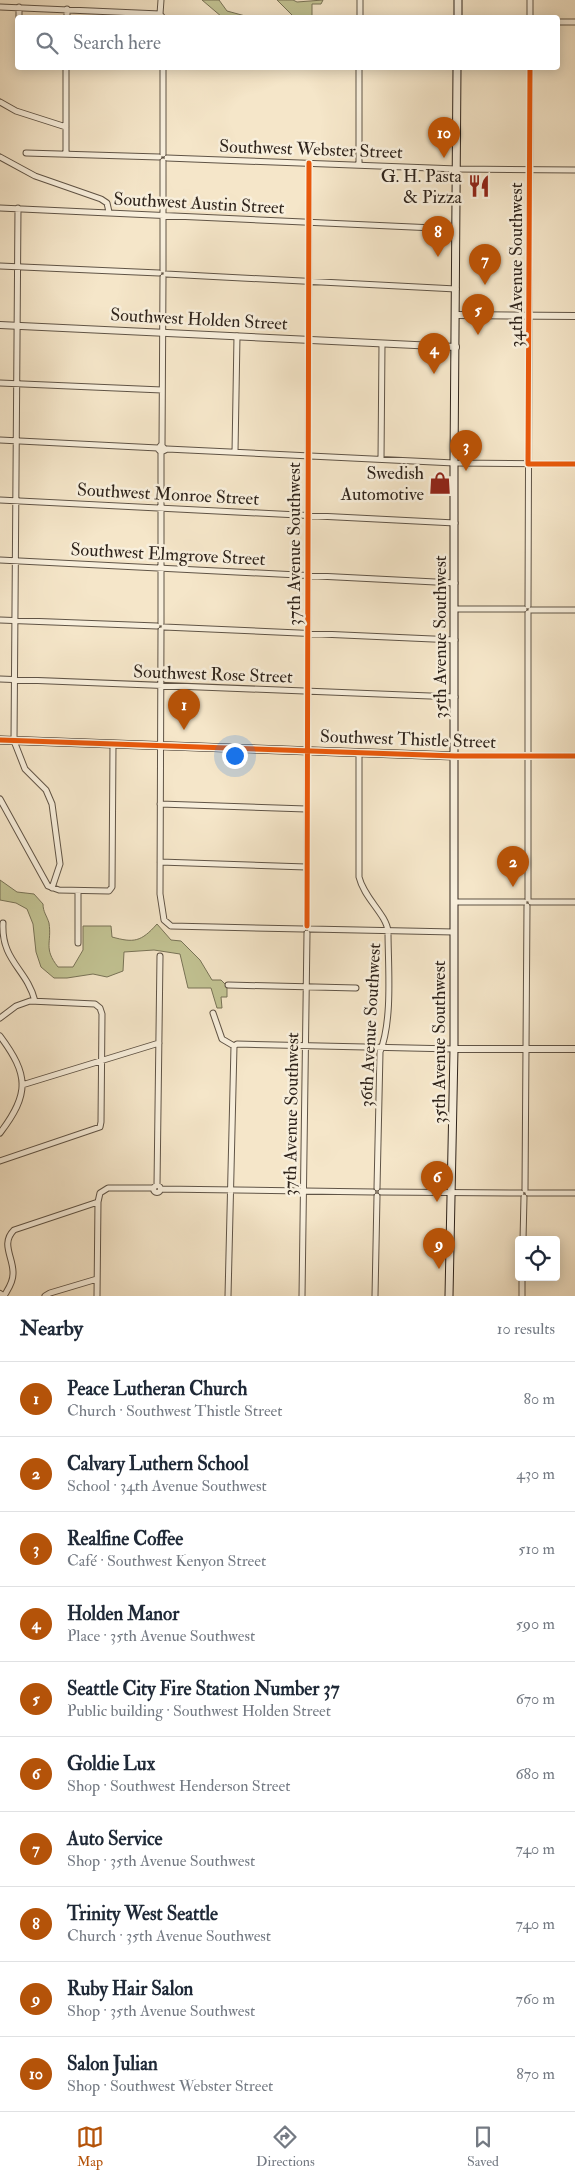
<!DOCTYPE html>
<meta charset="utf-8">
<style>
body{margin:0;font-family:"IM FELL Double Pica",serif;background:#f2f2f3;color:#1f2937}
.controls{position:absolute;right:15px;bottom:15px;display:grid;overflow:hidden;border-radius:5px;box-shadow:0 2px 12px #0003}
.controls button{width:45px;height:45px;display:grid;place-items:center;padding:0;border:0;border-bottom:1px solid #e0e1e3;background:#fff;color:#1f2937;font:25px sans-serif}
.you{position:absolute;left:234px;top:755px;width:18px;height:18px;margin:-12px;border:4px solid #fff;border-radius:50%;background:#1a73e8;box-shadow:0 0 0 8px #1a73e833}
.badge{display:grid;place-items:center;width:32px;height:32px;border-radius:50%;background:#b45309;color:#fff;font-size:16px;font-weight:700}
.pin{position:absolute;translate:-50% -41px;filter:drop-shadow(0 1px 2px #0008)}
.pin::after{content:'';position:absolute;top:26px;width:18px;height:15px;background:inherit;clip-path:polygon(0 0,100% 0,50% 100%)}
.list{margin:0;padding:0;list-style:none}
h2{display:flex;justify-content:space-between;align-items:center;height:65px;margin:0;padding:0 20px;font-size:21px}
h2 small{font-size:16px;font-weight:400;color:#747a83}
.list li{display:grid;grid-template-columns:32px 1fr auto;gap:15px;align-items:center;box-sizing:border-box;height:75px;padding:0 20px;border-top:1px solid #e0e1e3}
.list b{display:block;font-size:19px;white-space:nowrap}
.list p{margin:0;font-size:16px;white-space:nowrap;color:#747a83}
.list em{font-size:16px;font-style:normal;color:#747a83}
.icon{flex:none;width:28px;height:28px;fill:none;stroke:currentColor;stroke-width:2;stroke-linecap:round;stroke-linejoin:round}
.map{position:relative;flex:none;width:575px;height:1296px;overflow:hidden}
.search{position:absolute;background:#fff;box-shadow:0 2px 12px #0003;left:15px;right:15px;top:15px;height:55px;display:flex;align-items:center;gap:12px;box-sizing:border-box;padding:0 18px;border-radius:5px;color:#747a83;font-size:19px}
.sheet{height:815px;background:#fff}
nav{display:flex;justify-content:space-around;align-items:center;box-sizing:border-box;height:70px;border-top:1px solid #e0e1e3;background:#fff;font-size:14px;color:#747a83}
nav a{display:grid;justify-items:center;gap:2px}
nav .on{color:#b45309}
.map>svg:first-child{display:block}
.green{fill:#c2c393;stroke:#787357}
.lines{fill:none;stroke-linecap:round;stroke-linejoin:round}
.minor-casing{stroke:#605446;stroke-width:7}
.tertiary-casing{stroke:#605446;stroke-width:8}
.secondary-casing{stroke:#2e231b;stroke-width:9}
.minor{stroke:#f8efdc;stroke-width:5}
.tertiary{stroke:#f8efdc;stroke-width:6}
.secondary{stroke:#f8efdc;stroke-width:7}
.cycleway-casing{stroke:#f8efdc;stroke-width:8}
.cycleway{stroke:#e8590c;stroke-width:5}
.labels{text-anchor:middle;stroke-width:5;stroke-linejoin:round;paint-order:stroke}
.street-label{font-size:18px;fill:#2e231b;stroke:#f8efdc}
.poi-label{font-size:18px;fill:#2e231b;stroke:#f8efdc;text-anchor:end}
</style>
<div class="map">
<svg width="575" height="1296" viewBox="0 0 575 1296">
<rect width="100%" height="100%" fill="#f5e6c9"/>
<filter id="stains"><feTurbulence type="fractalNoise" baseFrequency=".004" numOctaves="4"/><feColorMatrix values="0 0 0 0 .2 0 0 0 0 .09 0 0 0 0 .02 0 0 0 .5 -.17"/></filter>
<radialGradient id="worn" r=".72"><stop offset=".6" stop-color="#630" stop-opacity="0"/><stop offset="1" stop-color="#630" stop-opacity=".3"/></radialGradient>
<!-- green -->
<path class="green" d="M202 0H219L227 11 249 17H222Z
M277 0H293L297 2 323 0 321 4H312V17L295 18Z
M0 880 17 892 34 894 43 904C43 912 47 916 49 923 52 943 43 948 58 967H73L83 950V926H111L112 937C134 943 141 942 157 924L171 940 181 941 200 960 212 980H221L227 986V997H221L222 1008H217L211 988H188L180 954 154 950 124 952 123 971 107 977 93 974 67 978H54L41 967 36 952 33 924 27 909 16 903 0 900Z"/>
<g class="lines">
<defs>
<path id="minor" d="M161 0 160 14 163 18
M360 0V16
M530 0V18
M0 7 160 14
M19 18V7
M67 18V9
M558 22H575
M359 68V165
M0 102 16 111 66 127
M26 153 159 157
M66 153V68
M163 154V68
M0 157 35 176 101 199 107 203 109 212
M167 158 457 169 575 170
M0 208 456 229
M18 208 14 741 25 769 46 790 52 804 60 864 52 888
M0 266 159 273
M163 270V161
M166 274 456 289
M0 383 162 390
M0 440 158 448
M162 445 163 277
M165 449 161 445 158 449 161 452 167 449 454 463 575 464
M235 452 237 336
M381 459 382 344
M0 500 455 523
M0 560 455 583
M528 606 530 68
M455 609H524
M531 610H575
M0 620 157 626
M161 623V452
M164 627 455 640
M161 630 160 894 164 920 171 926 303 929
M0 679 455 697
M359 752V877C364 898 386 914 388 931 388 966 393 1020 380 1052L377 1188
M0 799 48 886 59 890 109 891 112 887 113 744
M160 804 306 809
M160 862 306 867
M528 899V613
M455 902H524
M531 902H575
M3 923C1 961 27 969 35 1001
M307 926 309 163
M310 929 454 932
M78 943V891
M228 985 356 988
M213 1013 222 1039 234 1046
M0 1018 16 1006 30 1001 95 1004 100 1008 102 1014 101 1122 100 1127 0 1161
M0 1036C29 1075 30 1094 0 1133
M234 1046 237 1044 454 1049
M22 1085 159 1043
M157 1185 160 956
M153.5 1189a3.5 3.5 0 1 1 7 0a3.5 3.5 0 1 1-7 0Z
M161 1189 373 1192
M525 1190 527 906
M381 1192 521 1193
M528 1193H575
M523 1240 524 1197
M4 1296C8 1289 13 1283 13 1274 14 1258 0 1244 14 1230L98 1202 100 1193 108 1188H154
M45 1296 50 1293 97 1279
M97 1296 98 1202
M228 1296 234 1046
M302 1296 307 933
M375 1296 377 1196
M522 1296V1277"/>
<path id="tertiary" d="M456 315 575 316
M0 325 456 347
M455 756H575
M454 1049H575
M0 1294 3 1296"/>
<path id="secondary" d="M458 18V0
M0 740 455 756
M449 1296 454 1049V463L457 68"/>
</defs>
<!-- minor casing -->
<use href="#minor" class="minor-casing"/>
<!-- tertiary casing -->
<use href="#tertiary" class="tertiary-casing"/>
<!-- secondary casing -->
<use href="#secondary" class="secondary-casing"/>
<!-- minor -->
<use href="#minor" class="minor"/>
<!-- tertiary -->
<use href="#tertiary" class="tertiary"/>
<!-- secondary -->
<use href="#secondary" class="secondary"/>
<defs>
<path id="cycleway" d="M530 68 528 464H575
M0 740 455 756H575
M307 926 309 163"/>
</defs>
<!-- cycleway casing -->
<use href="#cycleway" class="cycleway-casing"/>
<!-- cycleway -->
<use href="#cycleway" class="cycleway"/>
</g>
<!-- icons -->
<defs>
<symbol id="restaurant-bare" viewBox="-9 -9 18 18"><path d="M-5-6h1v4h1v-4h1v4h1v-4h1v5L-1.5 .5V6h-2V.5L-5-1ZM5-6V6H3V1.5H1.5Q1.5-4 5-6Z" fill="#8f2418" stroke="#f8efdc" stroke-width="2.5" paint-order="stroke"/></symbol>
<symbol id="shop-bare" viewBox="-9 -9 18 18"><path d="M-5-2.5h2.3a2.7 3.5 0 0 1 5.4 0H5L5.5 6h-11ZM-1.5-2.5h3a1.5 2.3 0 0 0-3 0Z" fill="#8f2418" stroke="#f8efdc" stroke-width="2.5" paint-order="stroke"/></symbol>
</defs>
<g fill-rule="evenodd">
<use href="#restaurant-bare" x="463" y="170" width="32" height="32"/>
<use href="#shop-bare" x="424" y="467" width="32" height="32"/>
</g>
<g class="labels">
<!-- street labels -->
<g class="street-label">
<text transform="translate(311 149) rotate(2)" y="6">Southwest Webster Street</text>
<text transform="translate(199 203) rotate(3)" y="6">Southwest Austin Street</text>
<text transform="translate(516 265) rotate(-90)" y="6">34th Avenue Southwest</text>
<text transform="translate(199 319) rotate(3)" y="6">Southwest Holden Street</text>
<text transform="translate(168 494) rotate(3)" y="6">Southwest Monroe Street</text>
<text transform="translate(294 544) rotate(-90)" y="6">37th Avenue Southwest</text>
<text transform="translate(168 554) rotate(3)" y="6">Southwest Elmgrove Street</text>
<text transform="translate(440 637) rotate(-90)" y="6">35th Avenue Southwest</text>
<text transform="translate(213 674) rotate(2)" y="6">Southwest Rose Street</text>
<text transform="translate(408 739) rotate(2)" y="6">Southwest Thistle Street</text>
<text transform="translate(370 1025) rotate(-87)" y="6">36th Avenue Southwest</text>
<text transform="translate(439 1042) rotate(-90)" y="6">35th Avenue Southwest</text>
<text transform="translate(291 1114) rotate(-89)" y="6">37th Avenue Southwest</text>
</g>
<!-- poi labels -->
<g class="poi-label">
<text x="462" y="182">G. H. Pasta<tspan x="462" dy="21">&amp; Pizza</tspan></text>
<text x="424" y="479">Swedish<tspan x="424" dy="21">Automotive</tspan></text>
</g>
</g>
<rect width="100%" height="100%" filter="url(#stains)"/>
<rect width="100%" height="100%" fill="url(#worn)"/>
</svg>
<div class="controls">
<button><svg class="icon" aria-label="locate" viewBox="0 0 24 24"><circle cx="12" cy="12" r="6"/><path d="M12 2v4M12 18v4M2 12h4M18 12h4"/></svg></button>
</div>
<div class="you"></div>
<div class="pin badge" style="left:184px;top:730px">1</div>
<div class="pin badge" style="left:513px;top:887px">2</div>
<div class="pin badge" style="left:466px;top:471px">3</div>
<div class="pin badge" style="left:434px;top:374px">4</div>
<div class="pin badge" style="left:478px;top:335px">5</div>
<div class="pin badge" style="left:437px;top:1202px">6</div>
<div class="pin badge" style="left:485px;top:285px">7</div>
<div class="pin badge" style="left:438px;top:257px">8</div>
<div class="pin badge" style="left:439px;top:1269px">9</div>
<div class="pin badge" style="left:444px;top:158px">10</div>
<div class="search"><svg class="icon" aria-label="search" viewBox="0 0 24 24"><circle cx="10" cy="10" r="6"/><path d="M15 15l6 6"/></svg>Search here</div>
</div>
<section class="sheet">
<h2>Nearby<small>10 results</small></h2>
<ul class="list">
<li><span class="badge">1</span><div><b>Peace Lutheran Church</b><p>Church · Southwest Thistle Street</p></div><em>80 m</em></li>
<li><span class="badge">2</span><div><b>Calvary Luthern School</b><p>School · 34th Avenue Southwest</p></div><em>430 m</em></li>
<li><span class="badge">3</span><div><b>Realfine Coffee</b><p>Café · Southwest Kenyon Street</p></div><em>510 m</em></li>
<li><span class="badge">4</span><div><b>Holden Manor</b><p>Place · 35th Avenue Southwest</p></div><em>590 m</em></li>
<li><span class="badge">5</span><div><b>Seattle City Fire Station Number 37</b><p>Public building · Southwest Holden Street</p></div><em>670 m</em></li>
<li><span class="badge">6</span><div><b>Goldie Lux</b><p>Shop · Southwest Henderson Street</p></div><em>680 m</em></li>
<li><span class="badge">7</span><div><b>Auto Service</b><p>Shop · 35th Avenue Southwest</p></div><em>740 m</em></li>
<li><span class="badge">8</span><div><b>Trinity West Seattle</b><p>Church · 35th Avenue Southwest</p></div><em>740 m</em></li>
<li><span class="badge">9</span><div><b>Ruby Hair Salon</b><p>Shop · 35th Avenue Southwest</p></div><em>760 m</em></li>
<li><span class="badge">10</span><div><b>Salon Julian</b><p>Shop · Southwest Webster Street</p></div><em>870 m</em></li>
</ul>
</section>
<nav>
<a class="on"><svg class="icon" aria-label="map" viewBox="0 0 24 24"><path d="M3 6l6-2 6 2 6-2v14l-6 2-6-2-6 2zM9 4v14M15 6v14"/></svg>Map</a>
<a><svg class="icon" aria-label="directions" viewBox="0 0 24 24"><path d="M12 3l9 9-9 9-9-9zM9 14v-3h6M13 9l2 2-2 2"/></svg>Directions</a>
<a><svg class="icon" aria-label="saved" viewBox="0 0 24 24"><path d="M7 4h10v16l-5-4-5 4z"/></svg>Saved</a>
</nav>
